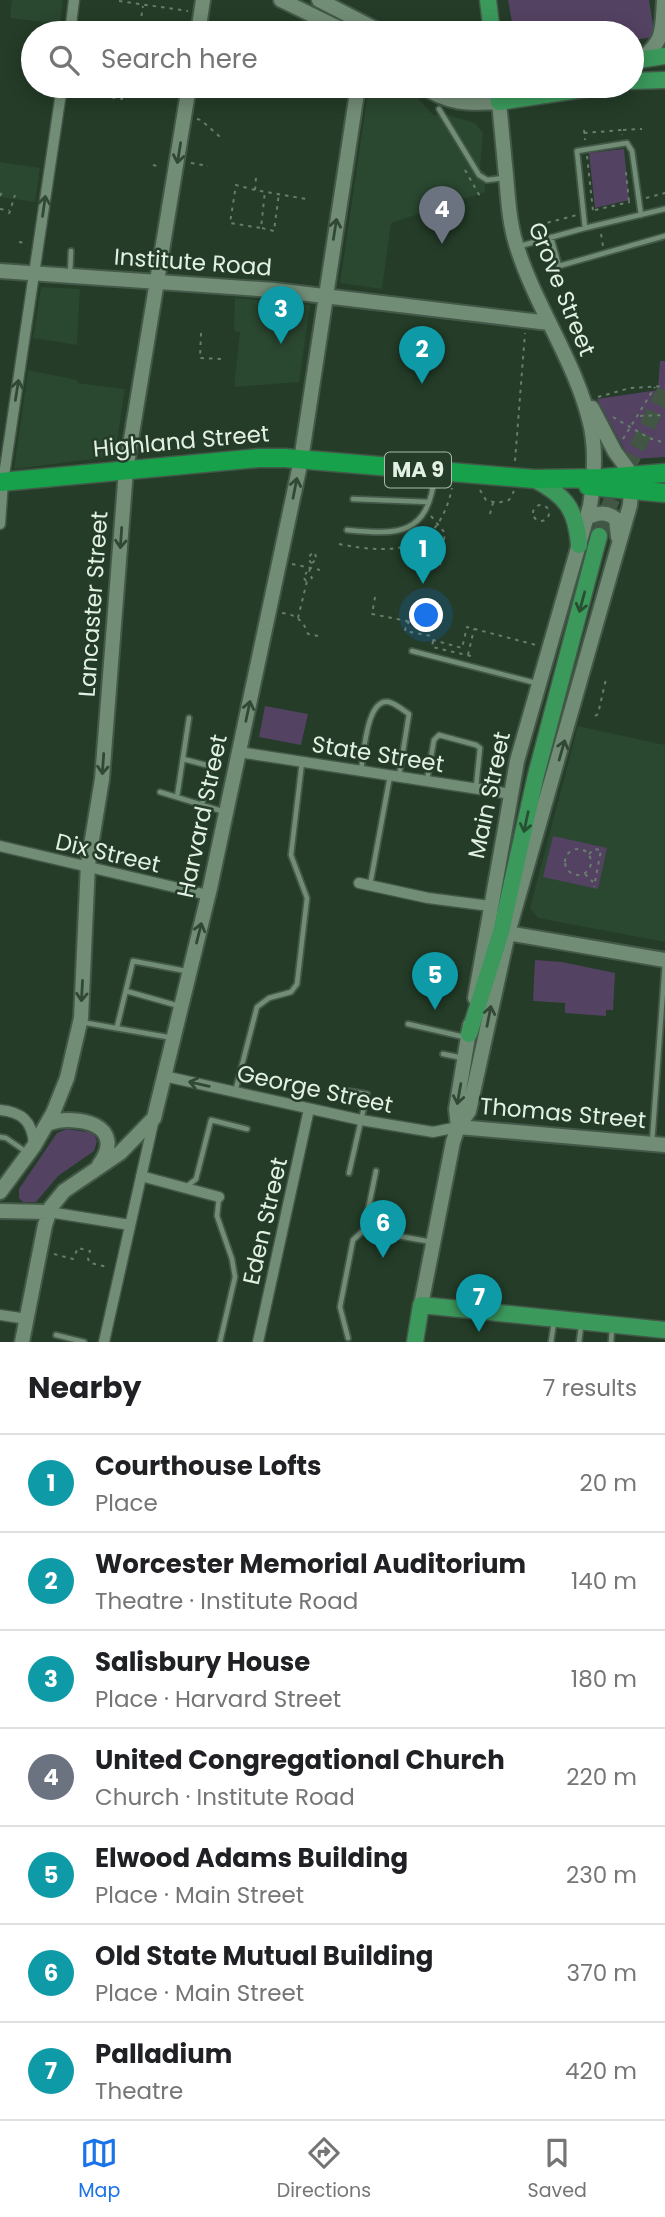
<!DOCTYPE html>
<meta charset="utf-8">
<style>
body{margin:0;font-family:Poppins,sans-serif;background:#f2f2f2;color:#202124}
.you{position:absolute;left:427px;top:616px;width:24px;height:24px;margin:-18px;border:5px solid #fff;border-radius:50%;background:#1a73e8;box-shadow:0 0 0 10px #1a73e833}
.badge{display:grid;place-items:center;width:46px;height:46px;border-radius:50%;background:#1a73e8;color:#fff;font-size:23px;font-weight:700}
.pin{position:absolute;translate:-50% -58px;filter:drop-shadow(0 2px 4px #0008)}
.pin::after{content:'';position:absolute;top:37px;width:24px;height:21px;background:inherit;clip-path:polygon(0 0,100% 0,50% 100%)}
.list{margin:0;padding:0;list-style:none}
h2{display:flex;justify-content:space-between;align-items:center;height:91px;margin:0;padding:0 28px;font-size:30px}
h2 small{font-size:23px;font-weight:400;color:#757577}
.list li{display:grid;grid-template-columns:46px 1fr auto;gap:21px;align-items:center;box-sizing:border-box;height:98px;padding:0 28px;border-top:2px solid #e0e0e0}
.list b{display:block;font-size:26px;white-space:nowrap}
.list p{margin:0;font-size:23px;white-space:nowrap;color:#757577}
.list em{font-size:23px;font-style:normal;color:#757577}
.icon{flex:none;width:38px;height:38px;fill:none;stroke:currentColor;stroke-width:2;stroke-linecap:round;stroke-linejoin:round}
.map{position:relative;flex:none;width:665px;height:1342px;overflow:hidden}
.search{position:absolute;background:#fff;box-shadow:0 4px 18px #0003;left:21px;right:21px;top:21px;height:77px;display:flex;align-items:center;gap:18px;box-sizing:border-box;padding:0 24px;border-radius:38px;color:#757577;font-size:26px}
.sheet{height:777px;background:#fff}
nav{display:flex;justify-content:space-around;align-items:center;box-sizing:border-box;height:98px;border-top:2px solid #e0e0e0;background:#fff;font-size:19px;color:#757577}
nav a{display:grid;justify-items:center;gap:4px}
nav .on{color:#1a73e8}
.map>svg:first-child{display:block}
.built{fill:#2a4730}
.green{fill:#544263}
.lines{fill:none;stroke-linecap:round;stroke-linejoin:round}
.primary-tunnel{stroke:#415744;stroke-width:16;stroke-dasharray:16 8;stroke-linecap:butt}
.lane-casing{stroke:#435848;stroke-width:8}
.street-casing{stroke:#435848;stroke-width:13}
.secondary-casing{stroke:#435848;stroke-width:18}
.primary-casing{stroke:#435848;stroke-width:19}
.highway-casing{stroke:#435848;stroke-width:21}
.path{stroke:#687d6c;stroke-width:2;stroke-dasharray:3.5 5;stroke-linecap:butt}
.lane{stroke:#728d76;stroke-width:4.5}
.street{stroke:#728d76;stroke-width:10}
.secondary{stroke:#728d76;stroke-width:14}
.primary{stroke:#3b995c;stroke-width:16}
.highway{stroke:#17a14a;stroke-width:18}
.oneway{stroke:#304834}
.oneway2{stroke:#294f32}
.labels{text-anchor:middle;stroke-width:5;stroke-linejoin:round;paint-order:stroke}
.shield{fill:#243c28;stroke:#aabbac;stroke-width:2}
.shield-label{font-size:21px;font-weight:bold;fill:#e3f1e5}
.street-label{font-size:23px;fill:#e3f1e5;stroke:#243c28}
</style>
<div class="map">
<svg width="665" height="1342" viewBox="0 0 665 1342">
<rect width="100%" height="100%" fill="#243c28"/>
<!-- built -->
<path class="built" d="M12 0H63L60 24 10 18Z
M369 86H407L434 116 441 113 475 123 483 133 480 169 486 173 485 192 391 223 382 289 340 283Z
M0 162 40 168 35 202 0 197Z
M41 287 80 289 77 345 33 338Z
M235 298 310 305 299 382 234 387 240 332 234 331Z
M28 370 77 380 78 383 125 389 116 446 109 457 14 469Z
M578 726 665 745V942L538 918 530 908Z"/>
<!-- green -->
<path class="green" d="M508 0H649L655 37 632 40V33H514Z
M624 149 629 200 595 208 589 153Z
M660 361H665V457L634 459 628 456 597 399 658 390Z
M265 706 308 714 301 745 259 737Z
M553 836 607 848 598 889 543 877Z
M535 960 562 962 615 973 613 1010H606V1016L565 1013V1003L533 1001Z
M67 1129 93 1133 97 1141 94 1151 58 1176 36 1202H23L19 1198V1189L57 1133Z"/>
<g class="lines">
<!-- primary-tunnel -->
<path class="primary-tunnel" d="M599 536 610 504 665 390"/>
<defs>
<path id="lane" d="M439 109 479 175 487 180 504 178
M585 228 577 151 627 143 632 151 641 215
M551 237 559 266 665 236
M520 246 585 228 665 209
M70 275 71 251
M353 499 429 502
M347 530C399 535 428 536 435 474
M412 651 536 683
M183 759 210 766 202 805
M361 770C364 755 366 698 389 702 396 704 403 710 409 714L399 776
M427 780 434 740 439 735 476 745 480 748 476 787
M160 792 225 812
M177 797 189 718
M370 885 390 776
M126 991 179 1006
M81 1022 173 1038
M408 1024 464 1037
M117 1027 133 961 186 971
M443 1054 463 1058
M348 1091 367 1094 349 1173
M235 1092 257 1007 269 998 291 992 297 984 307 898 291 855 302 762
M0 1137 6 1138 25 1151
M652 1143 665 963
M186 1187 196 1179 211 1120 247 1129
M219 1197 217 1216 232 1259 235 1277 220 1342
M364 1230 432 1242
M56 1335 84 1342
M348 1338 340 1307 353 1240 364 1230 376 1171
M551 1342 554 1322
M579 1342 581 1326
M611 1342 612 1329"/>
<path id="street" d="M70 33 74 0
M0 524 3 482 62 86
M239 752 511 794
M0 846 208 895
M359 883 428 898 490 906
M164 1076 361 1120 433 1132 458 1127
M0 1110C22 1112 32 1121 34 1144
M141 1176 219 1197
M49 1212 130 1225
M0 1315 27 1319
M104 1342 154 1119
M258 1342 309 1109"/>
<path id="secondary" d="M281 0 349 33
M319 0 383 33
M198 33 203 0
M640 60C665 40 662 30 664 0
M423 86C446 104 470 104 499 102 501 123 503 144 505 165 508 192 508 218 516 244 535 307 577 363 591 427 596 452 594 481 590 506L517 761 475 998
M0 271 274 290 549 323
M586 518C597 513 606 511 616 519L618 537
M501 932 665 960
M47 1124C77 1113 128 1125 99 1165
M458 1127 456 1109 470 1025
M458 1127 665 1145
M0 1192 34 1146 53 1113 67 1078 81 1018 88 864 102 779 126 470 189 86
M0 1211 49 1212
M421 1305 453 1142 458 1127 469 1111 508 933 630 505 632 475 615 452 592 408
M22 1342 45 1225 51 1207 64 1191 120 1153 154 1118 210 888 301 460 358 86"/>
<path id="primary" d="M488 0 492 33
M632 61 665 56
M632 81 665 80
M497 86 499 102 604 86
M534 479C566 496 576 509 579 545
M469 1034 501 932 536 775 599 536
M415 1342 421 1305 665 1330"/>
<path id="highway" d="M0 482 258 458H285L534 479 603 478 665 473
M588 486 665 493"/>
</defs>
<!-- lane casing -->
<use href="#lane" class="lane-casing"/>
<!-- street casing -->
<use href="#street" class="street-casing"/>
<!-- secondary casing -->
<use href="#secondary" class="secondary-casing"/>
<!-- primary casing -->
<use href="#primary" class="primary-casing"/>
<!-- highway casing -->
<use href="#highway" class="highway-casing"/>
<!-- path -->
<path class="path" d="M119 1 188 11
M139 33 143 6
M280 33V31
M103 89 102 96 122 99 124 86
M202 94 215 96 217 86
M197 119 201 120 219 136 218 141
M584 130 585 140
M623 130 642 129
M584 133 622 130V135
M587 156 593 211
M191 163 208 166
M153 165 161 167
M465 170 481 198
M626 172 629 202
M256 178 255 190 306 199
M255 190 236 185 230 223 261 228 265 191
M0 196 2 192
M646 198 665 193
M0 209 9 210
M595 210 630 202
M9 214 15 195
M531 227 577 215
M262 228 274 231 279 193
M601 234 603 246
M19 242 27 243
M201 333 200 358 223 359
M598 397 630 388 665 386
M640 416 665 415
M613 417 649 438 665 443
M623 439 655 387
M515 461 525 333
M480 490 486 500 497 503 509 500 514 491
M533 513a8 8 0 1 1 16 0a8 8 0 1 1-16 0Z
M490 514 493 503
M431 516 445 533 440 566
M339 544C395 555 438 553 452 488
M415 544 421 555 441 562
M312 563 317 559 315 554
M292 564 320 570
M306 581 303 577 307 572
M375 597 372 614 407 621 405 631 431 636 433 640 462 648 467 627 536 645
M282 613C295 614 304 621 308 634L318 636
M298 618 307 581 312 578 309 573 311 563 308 558 313 552
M408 624 414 607 416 608
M433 641 432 647 475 657
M468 655 474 629
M595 716 598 714 606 679
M565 862a13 13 0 1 1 26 0a13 13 0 1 1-26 0Z
M589 854 594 849 601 850 594 887
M585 874 593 882
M54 1254 73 1259 78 1248 90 1251 88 1259 90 1263 108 1267"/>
<!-- lane -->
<use href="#lane" class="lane"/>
<!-- street -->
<use href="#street" class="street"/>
<!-- secondary -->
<use href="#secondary" class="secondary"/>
<!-- primary -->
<use href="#primary" class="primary"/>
<!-- highway -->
<use href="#highway" class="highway"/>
</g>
<!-- one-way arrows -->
<defs><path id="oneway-shaft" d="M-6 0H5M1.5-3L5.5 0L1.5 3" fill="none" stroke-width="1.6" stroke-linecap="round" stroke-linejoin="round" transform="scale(1.75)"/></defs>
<g class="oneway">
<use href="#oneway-shaft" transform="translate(179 153) rotate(99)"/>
<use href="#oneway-shaft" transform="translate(44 206) rotate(-82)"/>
<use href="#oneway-shaft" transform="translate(335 229) rotate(-81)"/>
<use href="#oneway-shaft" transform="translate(17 390) rotate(-81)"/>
<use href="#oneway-shaft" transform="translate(295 488) rotate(-79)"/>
<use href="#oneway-shaft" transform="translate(121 538) rotate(94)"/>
<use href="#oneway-shaft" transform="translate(248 711) rotate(-78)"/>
<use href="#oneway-shaft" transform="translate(562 750) rotate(-74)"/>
<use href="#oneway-shaft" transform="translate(103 764) rotate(94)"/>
<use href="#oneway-shaft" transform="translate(199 933) rotate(-76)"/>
<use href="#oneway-shaft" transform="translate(82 991) rotate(93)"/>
<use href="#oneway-shaft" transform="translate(489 1016) rotate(-79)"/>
<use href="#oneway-shaft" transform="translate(199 1084) rotate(-167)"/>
<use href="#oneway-shaft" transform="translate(459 1094) rotate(100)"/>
</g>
<g class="oneway2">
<use href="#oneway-shaft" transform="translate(582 602) rotate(105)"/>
<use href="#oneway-shaft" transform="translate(526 822) rotate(102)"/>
</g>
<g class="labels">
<!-- shield labels -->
<rect class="shield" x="385" y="452.5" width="66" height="35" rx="5"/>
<g class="shield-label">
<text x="418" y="477">MA 9</text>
</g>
<!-- street labels -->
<g class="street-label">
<text transform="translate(193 262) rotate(4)" y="8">Institute Road</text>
<text transform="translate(562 289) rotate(68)" y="8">Grove Street</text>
<text transform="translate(181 441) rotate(-5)" y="8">Highland Street</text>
<text transform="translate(93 604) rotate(-86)" y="8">Lancaster Street</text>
<text transform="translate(378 754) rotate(9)" y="8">State Street</text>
<text transform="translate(489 795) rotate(-78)" y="8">Main Street</text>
<text transform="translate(202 816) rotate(-78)" y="8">Harvard Street</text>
<text transform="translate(108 853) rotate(13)" y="8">Dix Street</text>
<text transform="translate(315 1089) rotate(12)" y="8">George Street</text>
<text transform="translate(563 1113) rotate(5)" y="8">Thomas Street</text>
<text transform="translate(265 1221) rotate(-77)" y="8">Eden Street</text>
</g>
</g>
</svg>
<div class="you"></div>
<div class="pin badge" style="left:423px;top:584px;background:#0f9aa8">1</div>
<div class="pin badge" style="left:422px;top:384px;background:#0f9aa8">2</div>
<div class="pin badge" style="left:281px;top:344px;background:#0f9aa8">3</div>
<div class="pin badge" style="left:442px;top:244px;background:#6b7280">4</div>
<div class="pin badge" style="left:435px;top:1010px;background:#0f9aa8">5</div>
<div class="pin badge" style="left:383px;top:1258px;background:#0f9aa8">6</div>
<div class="pin badge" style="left:479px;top:1332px;background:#0f9aa8">7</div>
<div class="search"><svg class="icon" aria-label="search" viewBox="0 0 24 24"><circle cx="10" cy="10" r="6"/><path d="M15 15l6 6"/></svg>Search here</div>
</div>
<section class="sheet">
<h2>Nearby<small>7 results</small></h2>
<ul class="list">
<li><span class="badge" style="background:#0f9aa8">1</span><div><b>Courthouse Lofts</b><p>Place</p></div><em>20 m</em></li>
<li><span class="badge" style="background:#0f9aa8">2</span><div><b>Worcester Memorial Auditorium</b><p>Theatre · Institute Road</p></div><em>140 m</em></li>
<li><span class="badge" style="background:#0f9aa8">3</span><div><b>Salisbury House</b><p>Place · Harvard Street</p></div><em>180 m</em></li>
<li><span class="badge" style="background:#6b7280">4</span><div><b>United Congregational Church</b><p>Church · Institute Road</p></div><em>220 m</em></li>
<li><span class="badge" style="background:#0f9aa8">5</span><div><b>Elwood Adams Building</b><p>Place · Main Street</p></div><em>230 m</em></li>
<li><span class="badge" style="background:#0f9aa8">6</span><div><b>Old State Mutual Building</b><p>Place · Main Street</p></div><em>370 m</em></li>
<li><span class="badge" style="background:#0f9aa8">7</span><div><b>Palladium</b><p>Theatre</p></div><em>420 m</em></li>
</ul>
</section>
<nav>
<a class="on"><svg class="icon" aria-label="map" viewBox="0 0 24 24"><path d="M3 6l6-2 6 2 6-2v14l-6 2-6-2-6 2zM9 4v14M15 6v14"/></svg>Map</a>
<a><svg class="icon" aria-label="directions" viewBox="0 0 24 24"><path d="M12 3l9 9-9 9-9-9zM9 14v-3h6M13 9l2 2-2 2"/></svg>Directions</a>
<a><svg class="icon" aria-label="saved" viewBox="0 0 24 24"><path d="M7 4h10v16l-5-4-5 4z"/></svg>Saved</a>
</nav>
